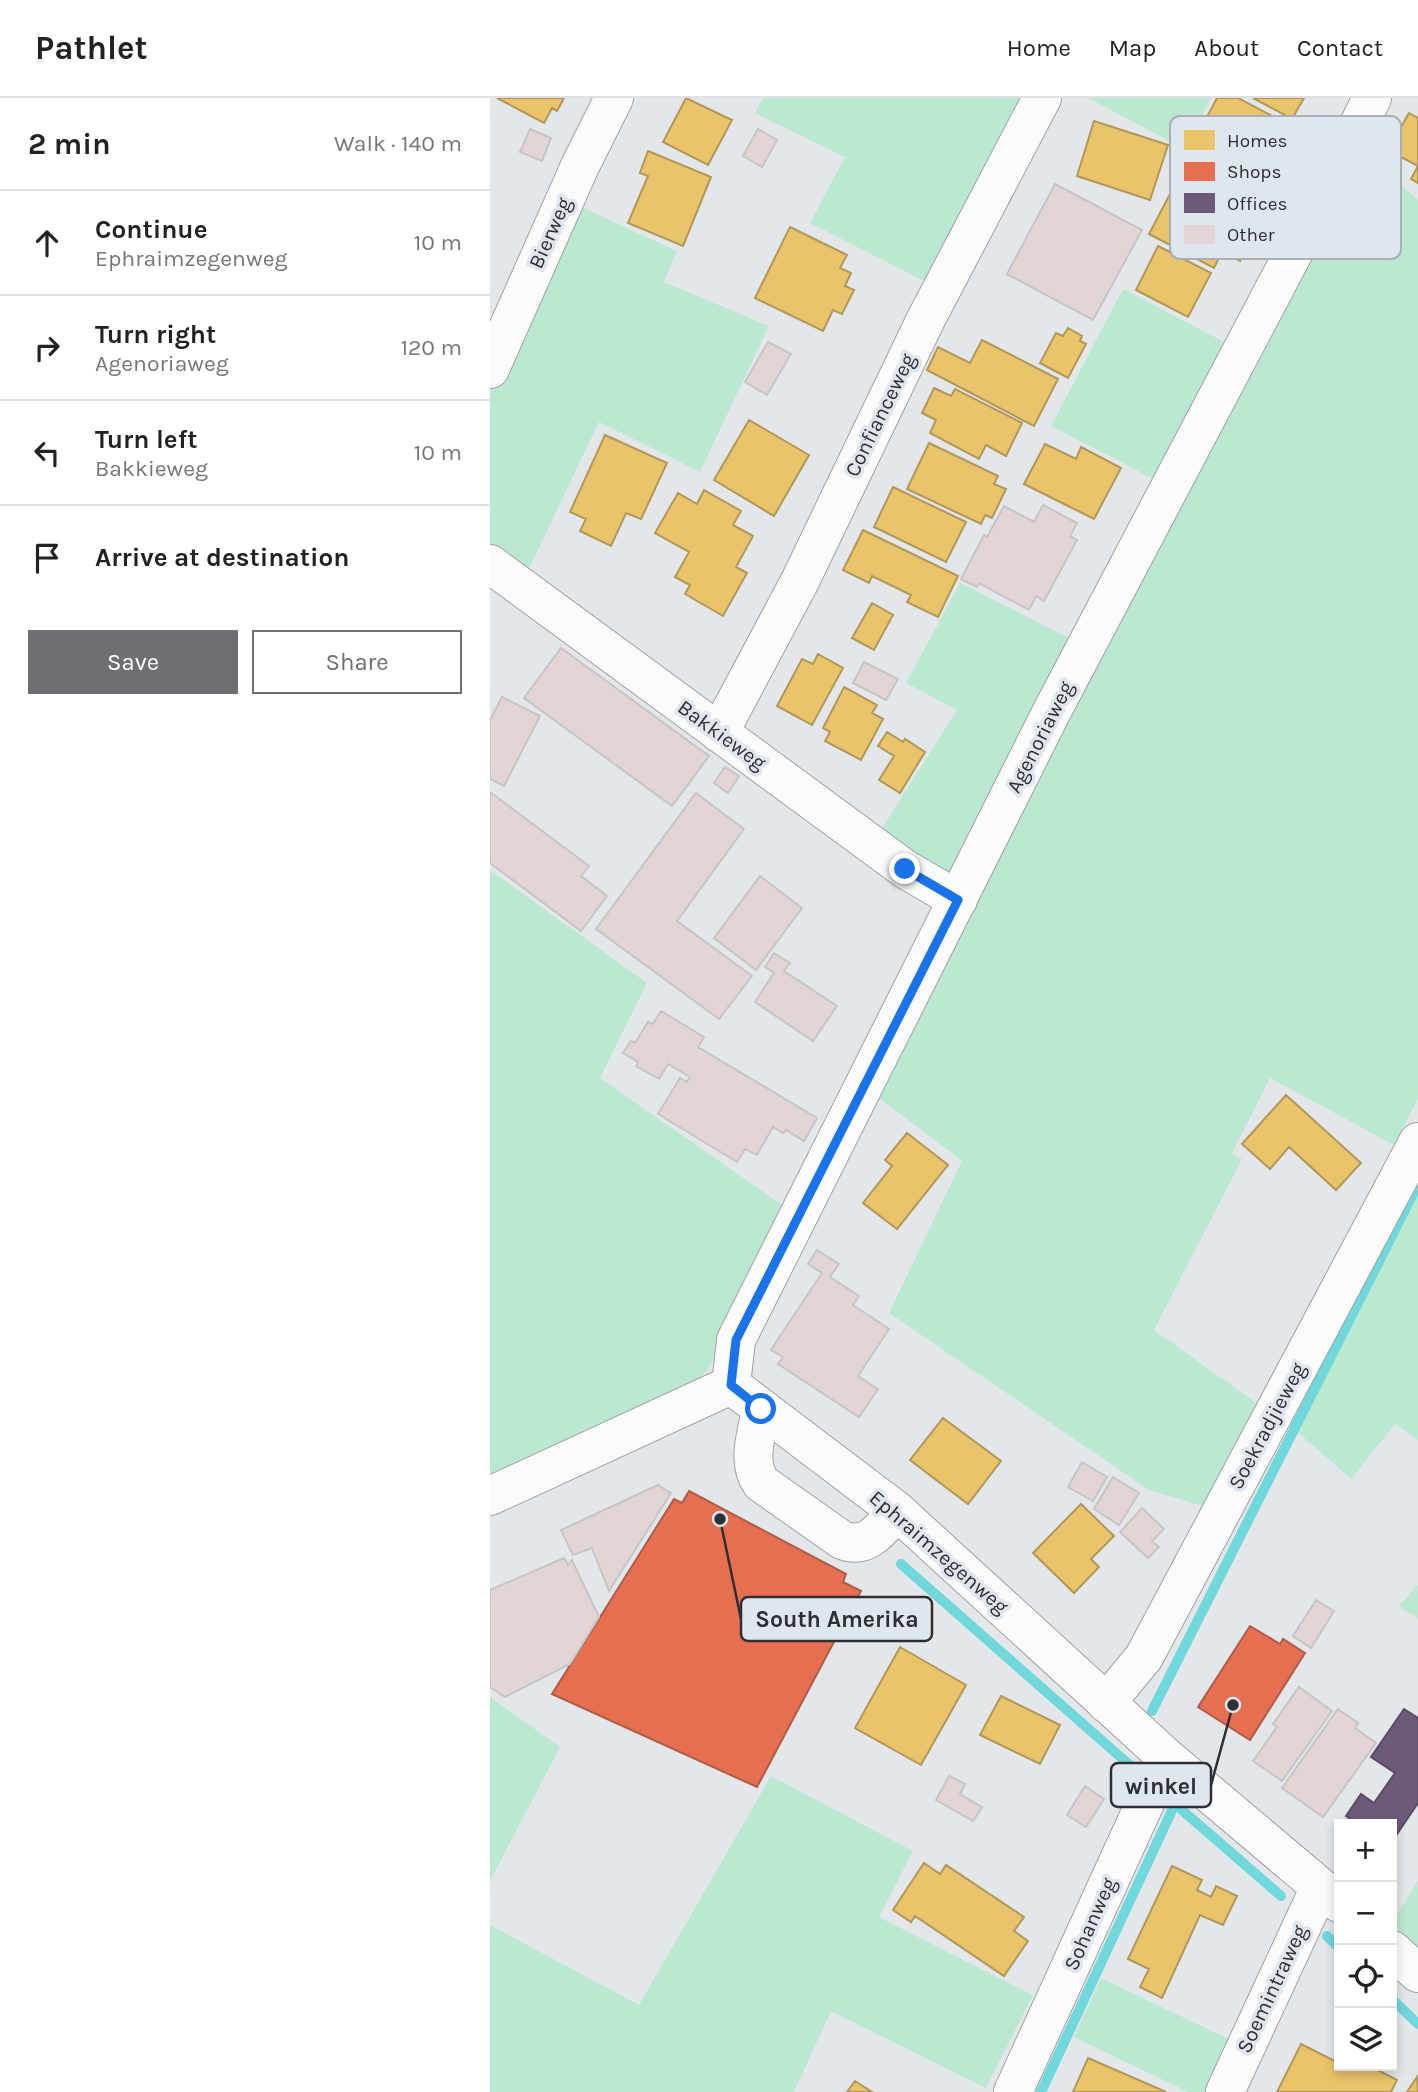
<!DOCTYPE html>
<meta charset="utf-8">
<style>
body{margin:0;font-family:Karla,sans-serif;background:#f2f2f2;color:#222}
.controls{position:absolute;right:21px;bottom:21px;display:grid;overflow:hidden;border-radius:0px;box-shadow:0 4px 10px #0003}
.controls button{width:63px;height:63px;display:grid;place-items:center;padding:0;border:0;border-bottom:2px solid #e0e0e0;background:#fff;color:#222;font:35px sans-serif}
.stop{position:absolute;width:21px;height:21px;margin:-16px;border:5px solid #1a73e8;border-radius:50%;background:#fff}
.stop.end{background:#1a73e8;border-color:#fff;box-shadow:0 2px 7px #0008}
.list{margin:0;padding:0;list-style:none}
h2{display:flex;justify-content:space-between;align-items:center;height:91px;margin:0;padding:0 28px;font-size:30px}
h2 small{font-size:23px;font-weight:400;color:#767676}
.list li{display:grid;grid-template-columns:46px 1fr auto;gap:21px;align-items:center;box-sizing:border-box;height:105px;padding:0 28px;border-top:2px solid #e0e0e0}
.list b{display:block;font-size:26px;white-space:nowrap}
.list p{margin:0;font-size:23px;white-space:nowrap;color:#767676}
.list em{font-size:23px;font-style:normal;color:#767676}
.actions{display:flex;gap:14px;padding:21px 28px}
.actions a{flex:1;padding:16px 0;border:2px solid #6d6f72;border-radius:0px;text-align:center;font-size:24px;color:#6d6f72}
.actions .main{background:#6d6f72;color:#fff}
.icon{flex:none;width:38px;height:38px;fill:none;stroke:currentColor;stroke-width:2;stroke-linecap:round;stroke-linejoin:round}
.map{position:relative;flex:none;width:928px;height:1994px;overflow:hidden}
header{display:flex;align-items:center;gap:42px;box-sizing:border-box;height:98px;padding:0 35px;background:#fff;border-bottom:2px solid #e0e0e0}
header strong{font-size:33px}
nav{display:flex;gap:38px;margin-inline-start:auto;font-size:24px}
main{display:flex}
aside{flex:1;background:#fff}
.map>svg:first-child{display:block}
.green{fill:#bbe8d1}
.homes{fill:#e9c46a;stroke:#b19759;stroke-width:2}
.shops{fill:#e76f51;stroke:#af5c48;stroke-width:2}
.offices{fill:#6d597a;stroke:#5a4c64;stroke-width:2}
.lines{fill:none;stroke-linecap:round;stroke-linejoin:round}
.stream{stroke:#70d7db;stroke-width:10}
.building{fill:#e3d5d5;stroke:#c6c5c6;stroke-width:2}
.minor-casing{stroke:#9fa1a4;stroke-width:40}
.minor{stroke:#fbfbfc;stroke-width:38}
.route{stroke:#1a73e8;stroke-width:9}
.labels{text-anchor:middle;stroke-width:7;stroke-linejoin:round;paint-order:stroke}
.street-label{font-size:21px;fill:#2d2f32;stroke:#e0e6ee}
.key{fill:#e0e6ee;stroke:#aaafb6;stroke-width:2}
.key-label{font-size:19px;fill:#2d2f32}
.leader{fill:none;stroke:#2d2f32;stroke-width:2.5}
.callout-dot{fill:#2d2f32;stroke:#e0e6ee;stroke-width:2.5}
.callout{fill:#e0e6ee;stroke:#2d2f32;stroke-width:2.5}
.callout-label{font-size:23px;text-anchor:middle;font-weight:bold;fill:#2d2f32}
</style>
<header>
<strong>Pathlet</strong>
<nav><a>Home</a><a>Map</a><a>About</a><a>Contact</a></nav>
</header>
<main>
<aside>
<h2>2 min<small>Walk · 140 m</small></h2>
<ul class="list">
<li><svg class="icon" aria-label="ahead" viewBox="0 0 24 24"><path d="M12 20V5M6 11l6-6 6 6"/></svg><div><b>Continue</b><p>Ephraimzegenweg</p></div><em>10 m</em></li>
<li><svg class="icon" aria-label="right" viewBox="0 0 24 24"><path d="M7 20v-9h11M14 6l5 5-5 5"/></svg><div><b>Turn right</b><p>Agenoriaweg</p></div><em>120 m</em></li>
<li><svg class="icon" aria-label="left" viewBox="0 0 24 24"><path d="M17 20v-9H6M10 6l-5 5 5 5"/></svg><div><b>Turn left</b><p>Bakkieweg</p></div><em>10 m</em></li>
<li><svg class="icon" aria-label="arrive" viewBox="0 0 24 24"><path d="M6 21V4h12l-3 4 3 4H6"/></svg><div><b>Arrive at destination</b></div></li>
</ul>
<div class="actions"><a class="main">Save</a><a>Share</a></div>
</aside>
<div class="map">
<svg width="928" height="1994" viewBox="0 0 928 1994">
<rect width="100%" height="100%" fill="#e4e7ea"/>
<!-- green -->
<path class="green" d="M273 0H544L444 188 320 125 355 59 265 15Z
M598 0H721L695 51Z
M871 51 928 102V1001L904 1047 780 980 742 1055 752 1061 664 1232 772 1309 719 1410 659 1392 399 1215 472 1063 386 998Z
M83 105 187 153 174 184 279 228 210 374 109 324 36 477 0 450V290Z
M633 191 740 247 669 384 561 328Z
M470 485 585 543 458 780 389 735 467 612 416 585Z
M0 772 157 885 110 980 301 1113 227 1255 218 1271 208 1282 0 1384Z
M928 1061V1342L905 1326 861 1381 789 1318Z
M928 1487V1521L909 1508Z
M0 1599 70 1649 0 1783Z
M281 1678 423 1753 389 1819 543 1897 496 1990 341 1913 304 1994H0V1827L149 1907Z
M928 1783V1848L902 1825Z
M611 1880 747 1945 724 1994H698L584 1939Z"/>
<!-- homes -->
<path class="homes" d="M7 0H74L67 13 62 10 54 25Z
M196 0 242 22 218 67 173 44Z
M727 0H748L809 32 793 65 779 58 773 70 708 36Z
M763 0H814L802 21Z
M919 15 928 20V85L921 81 928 68 898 52Z
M604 23 678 47 660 102 587 78Z
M158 53 221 79 193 148 138 125 158 78 150 75Z
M681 94 763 137 750 163 732 154 724 170 659 136Z
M300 129 357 157 350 170 361 175 355 188 364 192 352 216 343 212 333 233 265 200Z
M668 148 721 175 698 219 646 192Z
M578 230 592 238 590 243 596 246 578 280 550 265 566 235 573 238Z
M492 242 568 281 544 328 437 272 448 249 480 265Z
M444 290 461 298 465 291 532 325 516 358 496 347 489 361 440 335 446 322 432 315Z
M259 322 319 357 284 418 224 382Z
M115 337 177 365 151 421 136 415 121 448 90 433 96 421 80 414Z
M439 345 508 378 504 386 516 391 502 420 495 417 491 426 417 391Z
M555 346 586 361 591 349 631 370 604 421 534 386Z
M403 389 476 424 456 464 384 429Z
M214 392 251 413 243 427 263 438 246 469 257 475 233 518 195 496 200 487 185 479 199 454 165 435 188 395 207 406Z
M373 432 468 478 448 519 417 504 421 497 382 478 379 485 353 472Z
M382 505 403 517 384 552 362 540Z
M328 556 353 570 322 627 287 608 312 561 323 566Z
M354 589 387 607 382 615 393 621 371 662 335 643 340 634 333 630Z
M397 634 413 644 415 641 435 654 410 695 389 682 404 658 388 648Z
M796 997 871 1065 846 1092 799 1049 780 1071 752 1046Z
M417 1035 458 1067 407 1131 373 1105 402 1068 395 1062Z
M453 1320 511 1363 478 1406 420 1362Z
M591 1406 624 1438 601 1461 609 1469 584 1495 543 1455Z
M410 1549 476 1587 431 1667 365 1630Z
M511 1598 570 1627 550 1666 490 1637Z
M434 1765 450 1776 456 1767 534 1819 524 1833 538 1843 514 1878 425 1818 421 1824 403 1812Z
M682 1768 712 1782 707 1792 721 1799 726 1788 747 1798 733 1827 710 1817 672 1900 650 1889 659 1871 638 1861Z
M811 1946 849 1965V1968L862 1972 864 1968H880L907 1982 901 1994H787Z
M598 1960 676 1994H583Z
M927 1979 928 1994H917Z
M365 1983 382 1994H357Z"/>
<!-- shops -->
<path class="shops" d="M199 1393 356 1476 353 1484 371 1493 267 1689 62 1596 184 1401 192 1405Z
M760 1528 790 1546 793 1541 815 1555 760 1642 708 1609Z"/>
<!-- offices -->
<path class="offices" d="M914 1611 928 1620V1705L903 1742 902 1726H867L856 1718 871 1696 884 1705 905 1675 881 1659Z"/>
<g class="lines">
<!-- stream -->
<path class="stream" d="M411 1466 643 1670
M662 1613 928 1086
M837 1838 849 1850
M902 1901 928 1926
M551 1994 685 1706 791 1798"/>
</g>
<!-- building -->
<path class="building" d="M40 31 61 40 52 63 30 54Z
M268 31 287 42 272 69 253 58Z
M565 86 652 132 603 222 517 176Z
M278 244 301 256 277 297 255 284Z
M553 407 587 425 580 438 587 442 554 503 546 498 539 512 489 485 487 489 471 481 494 437 497 439 514 408 544 424Z
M71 550 219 658 182 708 34 600Z
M374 564 408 581 396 602 363 585Z
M12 599 50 618 14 688 0 681V622Z
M235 669 249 678 238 695 224 685Z
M0 694 99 768 91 778 117 798 91 833 0 765Z
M206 695 254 731 187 823 262 878 229 921 106 831Z
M270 778 312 810 266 872 224 840Z
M284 855 300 865 294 873 347 908 323 943 265 904 284 875 275 869Z
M171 913 214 939 208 949 327 1020 314 1043 296 1032 293 1035 283 1029 267 1057 255 1051 247 1064 168 1016 190 980 197 984 200 979 178 966 169 981 146 968 148 964 133 955 141 943 145 945 158 924 163 926Z
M327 1152 349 1166 340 1179 369 1198 363 1207 399 1231 368 1278 388 1291 369 1319 288 1266 293 1259 281 1252 332 1175 318 1166Z
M592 1364 617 1379 603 1403 578 1389Z
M623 1379 649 1395 629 1427 604 1411Z
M168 1387 181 1395 119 1493 102 1450 83 1457 71 1432Z
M652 1410 674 1431 662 1443 669 1449 658 1460 630 1434Z
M74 1460 78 1467 82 1462 109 1519 80 1566 15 1599 0 1589V1492Z
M826 1502 844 1513 821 1550 803 1538Z
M809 1589 842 1613 792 1683 763 1663 787 1629 783 1626Z
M848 1611 868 1625 865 1630 886 1645 833 1719 792 1690Z
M459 1678 475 1686 470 1696 492 1709 483 1723 446 1702Z
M595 1688 614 1701 596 1729 577 1717Z"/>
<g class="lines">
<defs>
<path id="minor" d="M0 271 90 68 124 0
M0 466 415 771 468 802
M229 635 310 483 436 221 552 0
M241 1287 246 1242 562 613 837 91 882 0
M271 1311C267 1336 256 1363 271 1385L352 1442C378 1452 391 1431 407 1413
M0 1398 241 1287 407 1413 676 1659 849 1805
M616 1605 654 1559 928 1044
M902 1852 928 1875
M523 1994 676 1659
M735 1994 830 1789"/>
</defs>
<!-- minor casing -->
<use href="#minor" class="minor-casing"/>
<!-- minor -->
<use href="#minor" class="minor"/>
</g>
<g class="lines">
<!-- route -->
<path class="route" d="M271 1311 241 1287 246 1242 468 802 415 771"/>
</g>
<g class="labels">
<!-- street labels -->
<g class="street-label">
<text transform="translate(60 135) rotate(-66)" y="7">Bierweg</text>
<text transform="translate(390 317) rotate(-64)" y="7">Confianceweg</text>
<text transform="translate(232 637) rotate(36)" y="7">Bakkieweg</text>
<text transform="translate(550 639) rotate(-63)" y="7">Agenoriaweg</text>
<text transform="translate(777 1328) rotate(-62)" y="7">Soekradjieweg</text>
<text transform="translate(449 1454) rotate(41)" y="7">Ephraimzegenweg</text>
<text transform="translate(600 1826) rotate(-66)" y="7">Sohanweg</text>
<text transform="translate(782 1891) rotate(-65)" y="7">Soemintraweg</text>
</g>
</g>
<!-- legend -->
<rect x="680" y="18" width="231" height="143" rx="10" class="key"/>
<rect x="694" y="32" width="31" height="20" fill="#e9c46a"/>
<rect x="694" y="64" width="31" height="19" fill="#e76f51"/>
<rect x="694" y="95" width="31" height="20" fill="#6d597a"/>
<rect x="694" y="127" width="31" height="19" fill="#e3d5d5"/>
<g class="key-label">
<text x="737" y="49">Homes</text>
<text x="737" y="80">Shops</text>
<text x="737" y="112">Offices</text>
<text x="737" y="143">Other</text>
</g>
<!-- callouts -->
<path class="leader" d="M230 1421L251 1521M743 1607L721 1687"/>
<g class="callout-dot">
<circle cx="230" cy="1421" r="7"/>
<circle cx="743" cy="1607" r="7"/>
</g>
<g class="callout">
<rect x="251" y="1499" width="191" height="44" rx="7"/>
<rect x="621" y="1665" width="100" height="44" rx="7"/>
</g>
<g class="callout-label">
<text x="347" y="1529">South Amerika</text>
<text x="671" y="1696">winkel</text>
</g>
</svg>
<div class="controls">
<button>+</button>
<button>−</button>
<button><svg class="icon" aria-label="locate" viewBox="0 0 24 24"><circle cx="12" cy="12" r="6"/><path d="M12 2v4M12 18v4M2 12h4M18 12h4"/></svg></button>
<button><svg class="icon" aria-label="layers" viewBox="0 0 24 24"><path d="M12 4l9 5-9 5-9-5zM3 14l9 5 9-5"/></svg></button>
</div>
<div class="stop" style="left:271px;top:1311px"></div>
<div class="stop end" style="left:415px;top:771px"></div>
</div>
</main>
